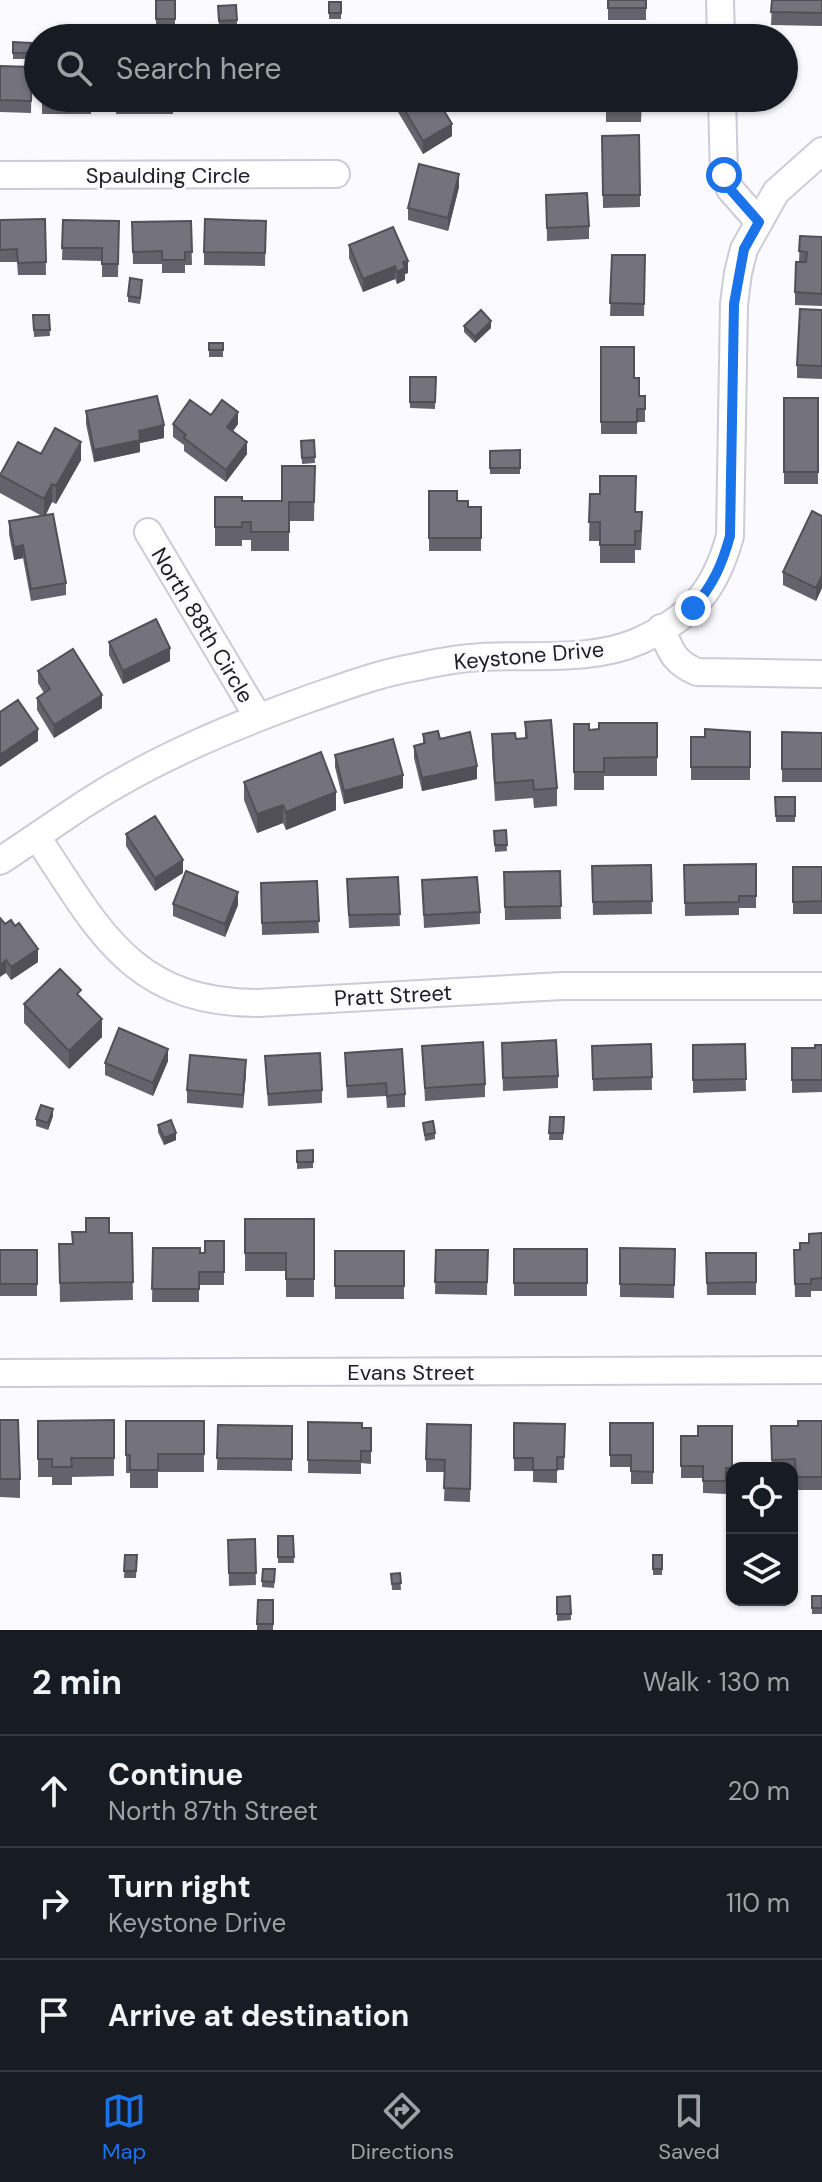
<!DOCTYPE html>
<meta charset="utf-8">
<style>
body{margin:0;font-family:"DM Sans",sans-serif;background:#20242c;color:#f1f3f6}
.controls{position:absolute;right:24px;bottom:24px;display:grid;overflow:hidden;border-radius:16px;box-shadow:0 2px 6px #0004}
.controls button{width:72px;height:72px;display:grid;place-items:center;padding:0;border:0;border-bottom:2px solid #363941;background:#171b24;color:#f1f3f6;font:40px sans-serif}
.stop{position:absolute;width:24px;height:24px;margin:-18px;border:6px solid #1a73e8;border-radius:50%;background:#fff}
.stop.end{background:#1a73e8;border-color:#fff;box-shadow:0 2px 8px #0008}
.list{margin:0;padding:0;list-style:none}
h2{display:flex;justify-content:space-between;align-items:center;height:104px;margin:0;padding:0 32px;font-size:34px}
h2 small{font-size:26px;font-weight:400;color:#9ea1a6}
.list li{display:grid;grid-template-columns:52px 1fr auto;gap:24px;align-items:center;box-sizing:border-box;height:112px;padding:0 32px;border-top:2px solid #363941}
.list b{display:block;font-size:30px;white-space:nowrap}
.list p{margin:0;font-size:26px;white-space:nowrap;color:#9ea1a6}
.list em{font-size:26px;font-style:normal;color:#9ea1a6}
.icon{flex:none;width:44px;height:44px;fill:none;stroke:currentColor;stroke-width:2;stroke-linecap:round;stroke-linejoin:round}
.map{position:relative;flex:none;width:822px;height:1630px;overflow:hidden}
.search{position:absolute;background:#171b24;box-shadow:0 2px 6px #0004;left:24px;right:24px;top:24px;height:88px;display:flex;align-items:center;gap:20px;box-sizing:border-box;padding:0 28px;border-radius:44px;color:#9ea1a6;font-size:30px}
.sheet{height:440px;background:#171b24}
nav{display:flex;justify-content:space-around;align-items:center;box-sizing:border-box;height:112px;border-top:2px solid #363941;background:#171b24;font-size:22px;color:#9ea1a6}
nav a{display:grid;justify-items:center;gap:4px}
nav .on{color:#1a73e8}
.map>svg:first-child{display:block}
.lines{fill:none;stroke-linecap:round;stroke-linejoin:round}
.minor-casing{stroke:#cccbd7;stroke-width:30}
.minor{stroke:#fff;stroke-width:26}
.wall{fill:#64626c}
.shaded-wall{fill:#515058}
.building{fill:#74727d;stroke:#515058;stroke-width:2}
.route{stroke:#1a73e8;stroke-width:10}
.labels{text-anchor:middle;stroke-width:6;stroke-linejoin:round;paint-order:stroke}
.street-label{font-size:22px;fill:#1d1c21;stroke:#fafaff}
</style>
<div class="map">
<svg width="822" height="1630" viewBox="0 0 822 1630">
<rect width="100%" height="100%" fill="#fafaff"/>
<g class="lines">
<defs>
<path id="minor" d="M720 0 721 38
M722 98 724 175 730 189 759 222
M0 175 336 174
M148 532 258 717
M661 628C671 651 673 662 697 672L822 674
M37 837C99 930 132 1003 258 1003L562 986H822
M0 861C29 842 57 822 86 803 156 758 233 726 311 698 346 686 380 673 416 667 438 662 461 658 482 657 532 654 592 662 639 641 692 617 715 591 730 536L734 304 738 273 744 249 776 192 822 151
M0 1373 822 1370"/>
</defs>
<!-- minor casing -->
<use href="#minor" class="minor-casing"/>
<!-- minor -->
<use href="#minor" class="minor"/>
</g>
<!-- wall -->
<path class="wall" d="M156 0H175V25H156Z
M608 0H646V20H608Z
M772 0H822V26L771 25Z
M329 2H341V19H329Z
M218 6 237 20V26L219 27Z
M13 42 31 43 30 59H13Z
M0 66 32 67 31 113 0 112Z
M42 98H103V110L91 111V114H42Z
M116 98H173V114H116Z
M190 98H240V112H190Z
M606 98H642L641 122H606Z
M398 99 452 136 423 154 398 112Z
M602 136 640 195V207L603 208Z
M459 187 448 231 408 220V208Z
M546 195 589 226V239L547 241Z
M45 219 46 275H18L17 262H0V220Z
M63 220 119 221 118 277H102V261L62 260Z
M191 221 192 265H185V273H162V264H133L132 222Z
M266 221 265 266 204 265V252Z
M800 236 822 237V306L795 305V292L799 262Z
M349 245 408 273 405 274V280L397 284 395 279 363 292 349 258Z
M612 255H645L644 316H610Z
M142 286 140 304 128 302V296Z
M822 310V379L797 378V365Z
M33 315H49L50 336 34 337Z
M464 326 491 328 475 343 464 332Z
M209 343H223V357H209Z
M601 347 634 378 639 396H645V422H637V434H601Z
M410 377H436L435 409 410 408Z
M784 398H818V484H784Z
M86 411 164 438 140 443V452L94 462 86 424Z
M211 415 238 424 233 431 247 454 226 482 184 451V445L173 437V424Z
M314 440 315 463 302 464 301 441Z
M520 450V474H490V451Z
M41 454 81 460 56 504 52 502 46 515 66 583V595L31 601 23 558 14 560 9 534V521L42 516 0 493V475Z
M315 466 314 521H289V551H251V540H242V546H215V497L242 501H282Z
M429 491 457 501 468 507H481V551H429Z
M590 494 636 512 642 530 641 550H635V563H600V541H589Z
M822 516V588L816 601 783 585V572Z
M109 642 170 661 123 684 109 655Z
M38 671 102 708 54 738 37 710V698L44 693 38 683Z
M525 722 557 788V806L534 808 533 798 495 801 492 752V734L516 739 525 738Z
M657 723V776H604V790H574V724L589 730Z
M750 732V780H691V737H705Z
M782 732 822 733V782H782Z
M423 734 440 739 477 779 422 791 414 758V746L423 744Z
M335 755 403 788 344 804 335 767Z
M244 782 336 810 286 830 283 823 257 833 244 800Z
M775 797H795V822H776Z
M506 830 507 851 495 852 494 831Z
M126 834 183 873 155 891 126 846Z
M756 864V908H739V915L685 916 684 865Z
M651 865 652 914 593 915 592 866Z
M793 867H822V914H793Z
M560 871 561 919 505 920 504 872Z
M398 877 400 926 349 928 347 892Z
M422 880 480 912V924L424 928Z
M317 881 319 933 262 935 261 883Z
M173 904 238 905 225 937 173 916Z
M5 924 38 962 11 980 6 973Z
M81 997 102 1037 69 1069 24 1023V1004Z
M651 1044 652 1090 593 1091 592 1046Z
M745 1044 746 1091 693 1093V1045Z
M822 1045V1092L792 1093V1048H815Z
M422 1046 485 1084V1097L425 1101Z
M345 1053 405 1094V1107L387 1108 386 1096 347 1098Z
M502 1055 558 1076V1088L503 1091Z
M265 1056 322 1090V1103L268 1106Z
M168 1061 153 1096 105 1075V1063Z
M246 1073 243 1108 187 1103V1090Z
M53 1116 48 1130 36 1126V1119Z
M550 1117H564L563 1140H549Z
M423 1123 435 1133V1139L425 1141Z
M158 1125 176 1140 164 1145 158 1132Z
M313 1150V1168L297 1169V1151Z
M245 1219H314V1297H286V1271H245Z
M109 1233H132L133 1300 60 1302 59 1244H72Z
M822 1233V1291H811V1297H795L794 1250H800Z
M224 1241V1285H199V1302H152L153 1248 205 1253Z
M620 1248 675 1249 674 1298 620 1297Z
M514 1249H587V1296H514Z
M0 1250H37V1296H0Z
M436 1250H488L487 1295 435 1294Z
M335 1251H404V1299H335Z
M706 1253 756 1282V1295H707Z
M0 1420 20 1479V1498L0 1497Z
M114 1420V1476L72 1477V1485H52V1477H38V1421Z
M126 1421H204V1472H158V1488H130V1473H126Z
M822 1421V1490H796L795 1472H792V1468H772L771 1426H798Z
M308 1422 371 1428V1464L361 1463V1474L308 1473Z
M514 1423 565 1424 564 1470H557V1483L533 1482V1471H514Z
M610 1423H653V1484H631V1467H610Z
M218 1425 292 1426V1471L217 1470Z
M471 1425 470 1502 444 1501 445 1472H426V1459Z
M732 1426V1480H726V1494L703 1493V1478H681V1436H698Z
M278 1536H293L294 1563H278Z
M255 1539 256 1585 229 1586 228 1540Z
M125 1555H137L136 1578H124Z
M653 1555H662V1575H653Z
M400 1573 401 1590H392L391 1574Z
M275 1576 274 1588 262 1587V1581Z
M570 1596 571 1620 557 1621V1597Z
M812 1596H822V1614H812Z
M258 1600H273V1630H257Z"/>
<!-- shaded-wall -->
<path class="shaded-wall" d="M264 98H297L264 107Z
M452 124V136L423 154V141Z
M459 174V187L448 231V218Z
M408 261V273L405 274V280L397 284V272L403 262Z
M395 266V279L363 292V279Z
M491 321V328L475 343V337Z
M238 412V424L227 439V427Z
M164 425V438L140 443V452L94 462V450L139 431Z
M81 442V460L56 504V486Z
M247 442V454L226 482V470Z
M52 484V502L44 517V499Z
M23 545V558L14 560V547Z
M822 576V588L816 601V588Z
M170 648V661L123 684V671Z
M102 695V708L54 738V725Z
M38 729V741L0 767V755Z
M477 766V779L422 791V778Z
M403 775V788L344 804V791Z
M336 792V810L286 830V812Z
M283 805V823L257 833V814Z
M183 860V873L155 891V878Z
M238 892V905L225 937V924Z
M38 949V962L11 980V967Z
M6 960V973L0 977V965Z
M102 1019V1037L69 1069V1051Z
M168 1049V1061L153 1096V1083Z
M246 1060V1073L243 1108V1095Z
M53 1109V1116L48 1130V1123Z
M176 1133V1140L164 1145V1138Z"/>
<!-- building -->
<path class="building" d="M156 0H175V19H156Z
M608 0H646V8H608Z
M772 0H822V13L771 12Z
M329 2H341V13H329Z
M236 5 237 20 219 21 218 6Z
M606 25H642V38H606Z
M13 42 31 43 30 53H13Z
M0 66 32 67 31 101 0 100Z
M42 98H95H91V101L42 102Z
M116 98H173V101L116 102Z
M190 98H240V100L190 99Z
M400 98H436L452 124 423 141 398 99Z
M606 98H641V104H606Z
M639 135 640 195H603L602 136Z
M419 164 459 174 448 218 408 208Z
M587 193 589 226 547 228 546 195Z
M45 219 46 262 18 263 17 249 0 250V220Z
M205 219 266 221 265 253 204 252Z
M63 220 119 221 118 264H102V248H62Z
M191 221 192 252H185V260H162V251L133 252 132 222Z
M393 227 408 261 403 262 405 268 397 272 395 266 363 279 349 245Z
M800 236 822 237V294L795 292 796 262H806L807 252 799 251Z
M612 255H645L644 304 610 303Z
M130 278 142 280 140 298 128 296Z
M800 309 822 310V366L797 365Z
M481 310 491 321 475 337 464 326Z
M33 315H49L50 330H34Z
M209 343H223V350H209Z
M601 347H634V378H639V396H645V409H637V422H601Z
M410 377H436L435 402H410Z
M157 396 164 425 139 431 140 440 94 450 86 411Z
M784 398H818V472H784Z
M190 400 211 415 222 400 238 412 227 427 247 442 226 470 184 438 186 435 173 424Z
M55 428 81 442 56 486 52 484 44 499 0 475 18 442 41 454Z
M314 440 315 457 302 458 301 441Z
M520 450V468H490V451Z
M282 466H315L314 502H289V532H251V522H242V527H215V497H242V501H282Z
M600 476H636L635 512H642L641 531H635V545H600V522H589L590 494H600Z
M429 491H457V501H468V507H481V538H429Z
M812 511 822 516V576L816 588 783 572Z
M53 514 66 583 31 589 23 545 14 547 9 521Z
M156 619 170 648 123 671 109 642Z
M73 649 102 695 54 725 37 698 50 689 38 671Z
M18 700 38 729 0 755V712Z
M551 720 557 788 534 790 533 780 495 783 492 734 515 733 516 739 527 738 525 722Z
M599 723H657V757L604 758V772H574V724H589V730L599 729Z
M705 729 750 732V767H691V737H705Z
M438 731 440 739 470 732 477 766 422 778 414 746 425 743 423 734Z
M782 732 822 733V769H782Z
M393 739 403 775 344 791 335 755Z
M321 752 336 792 286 812 283 805 257 814 244 782Z
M775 797H795V816H776Z
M155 816 183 860 155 878 126 834Z
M506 830 507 845H495L494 831Z
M756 864V896H739V902L685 903 684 865Z
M651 865 652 901 593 902 592 866Z
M793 867H822V901L793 902Z
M186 871 238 892 225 924 173 904Z
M560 871 561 906 505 907 504 872Z
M398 877 400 914 349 915 347 879Z
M477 877 480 912 424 915 422 880Z
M317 881 319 921 262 923 261 883Z
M0 918 5 924 11 920 15 926 19 923 38 949 11 967 6 960 0 965Z
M60 969 81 990 77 994 102 1019 69 1051 24 1004Z
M119 1028 168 1049 153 1083 105 1063Z
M556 1040 558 1076 503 1078 502 1043Z
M483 1042 485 1084 425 1088 422 1046Z
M651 1044 652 1077 593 1079 592 1046Z
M745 1044 746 1079 693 1080V1045Z
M815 1045H822V1080H792V1048H815Z
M402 1049 405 1094 387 1096 386 1083 347 1086 345 1053Z
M320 1053 322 1090 268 1094 265 1056Z
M190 1055 246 1060 243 1095 187 1090Z
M41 1105 53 1109 48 1123 36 1119Z
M550 1117H564L563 1133H549Z
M171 1120 176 1133 164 1138 158 1125Z
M433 1121 435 1133 425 1135 423 1123Z
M313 1150V1162H297V1151Z
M86 1218H109V1233H132L133 1282 60 1283 59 1244H73L72 1232H86Z
M245 1219H314V1279H286V1253H245Z
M822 1233V1278L811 1279V1284H795L794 1250H800V1243H809V1234Z
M205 1241H224V1272H199V1289H152L153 1248H200V1253H205Z
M620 1248 675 1249 674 1285 620 1284Z
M514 1249H587V1283H514Z
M0 1250H37V1284H0Z
M436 1250H488L487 1282H435Z
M335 1251H404V1286H335Z
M706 1253H756V1282L707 1283Z
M0 1420H18L20 1479H0Z
M114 1420V1458H71L72 1467H52V1459H38V1421Z
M126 1421H204V1454H158V1470H130V1455H126Z
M798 1421H822V1477H796L795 1459 772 1460 771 1426H798Z
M308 1422 362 1423V1428H371V1451H361V1461L308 1460Z
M514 1423 565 1424 564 1457H557V1470H533V1458H514Z
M610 1423H653V1472L631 1471V1455H610Z
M427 1424 471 1425 470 1489 444 1488 445 1460 426 1459Z
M218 1425 292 1426V1459L217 1458Z
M698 1426H732V1468H726V1481H703V1466H681V1436H698Z
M278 1536H293L294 1557H278Z
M255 1539 256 1573H229L228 1540Z
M125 1555H137L136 1571H124Z
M653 1555H662V1569H653Z
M263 1569H275L274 1582 262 1581Z
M400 1573 401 1583 392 1584 391 1574Z
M570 1596 571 1614H557V1597Z
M812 1596H822V1608H812Z
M258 1600H273V1624H257Z"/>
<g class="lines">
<!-- route -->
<path class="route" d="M693 608C713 585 722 565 730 536L734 304 744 249 759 222 730 189 724 175"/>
</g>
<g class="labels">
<!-- street labels -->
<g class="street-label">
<text x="168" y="183">Spaulding Circle</text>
<text transform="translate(203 625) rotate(59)" y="8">North 88th Circle</text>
<text transform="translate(529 655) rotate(-5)" y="8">Keystone Drive</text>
<text transform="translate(393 995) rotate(-3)" y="8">Pratt Street</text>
<text x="411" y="1380">Evans Street</text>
</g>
</g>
</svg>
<div class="controls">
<button><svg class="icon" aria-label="locate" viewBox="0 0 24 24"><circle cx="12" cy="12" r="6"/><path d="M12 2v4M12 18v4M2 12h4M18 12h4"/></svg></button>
<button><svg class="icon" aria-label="layers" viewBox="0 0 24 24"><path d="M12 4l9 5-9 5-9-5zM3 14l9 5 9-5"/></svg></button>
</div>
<div class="stop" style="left:724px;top:175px"></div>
<div class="stop end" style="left:693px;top:608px"></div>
<div class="search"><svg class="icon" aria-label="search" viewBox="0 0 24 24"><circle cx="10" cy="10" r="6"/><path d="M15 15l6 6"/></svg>Search here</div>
</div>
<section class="sheet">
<h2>2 min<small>Walk · 130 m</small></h2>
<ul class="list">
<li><svg class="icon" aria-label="ahead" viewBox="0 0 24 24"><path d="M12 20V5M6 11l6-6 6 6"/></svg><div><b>Continue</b><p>North 87th Street</p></div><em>20 m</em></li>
<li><svg class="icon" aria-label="right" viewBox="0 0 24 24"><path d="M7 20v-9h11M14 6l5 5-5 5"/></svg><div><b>Turn right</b><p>Keystone Drive</p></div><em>110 m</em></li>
<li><svg class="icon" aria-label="arrive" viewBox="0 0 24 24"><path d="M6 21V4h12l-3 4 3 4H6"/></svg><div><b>Arrive at destination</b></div></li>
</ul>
</section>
<nav>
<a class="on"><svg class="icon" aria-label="map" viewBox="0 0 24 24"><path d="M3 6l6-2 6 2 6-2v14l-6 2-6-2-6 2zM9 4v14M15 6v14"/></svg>Map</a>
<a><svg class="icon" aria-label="directions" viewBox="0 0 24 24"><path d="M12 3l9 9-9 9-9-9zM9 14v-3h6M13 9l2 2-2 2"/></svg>Directions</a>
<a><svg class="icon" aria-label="saved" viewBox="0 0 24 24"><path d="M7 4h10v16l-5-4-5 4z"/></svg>Saved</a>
</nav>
